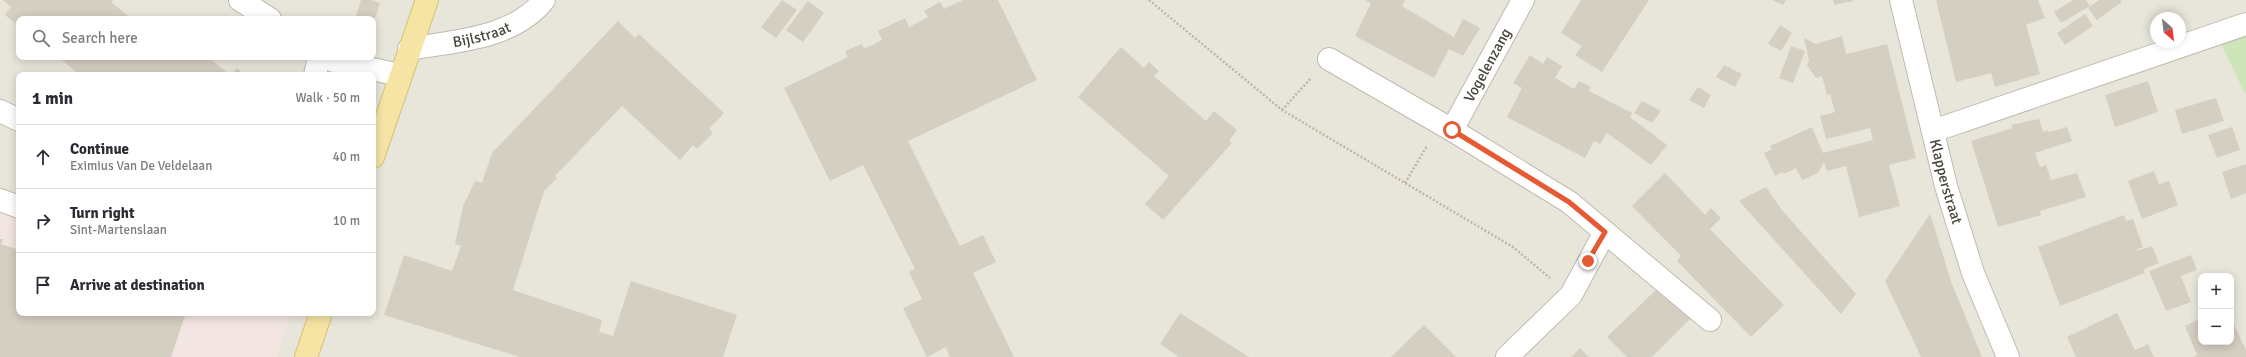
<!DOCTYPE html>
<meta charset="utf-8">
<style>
body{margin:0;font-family:Signika,sans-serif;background:#f7f7f7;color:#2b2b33}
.controls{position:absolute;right:12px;bottom:12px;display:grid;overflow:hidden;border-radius:8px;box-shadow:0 2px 10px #0003}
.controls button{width:36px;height:36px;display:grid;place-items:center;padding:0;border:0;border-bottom:1px solid #e1e1e2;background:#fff;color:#2b2b33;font:20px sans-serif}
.compass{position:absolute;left:2150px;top:12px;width:36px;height:36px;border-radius:50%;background:#fff;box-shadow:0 2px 10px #0003;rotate:152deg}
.stop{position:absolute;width:12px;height:12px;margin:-9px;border:3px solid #e55a32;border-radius:50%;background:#fff}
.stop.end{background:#e55a32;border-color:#fff;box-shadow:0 1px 4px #0008}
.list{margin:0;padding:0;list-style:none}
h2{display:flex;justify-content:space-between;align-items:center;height:52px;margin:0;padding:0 16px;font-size:17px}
h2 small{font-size:13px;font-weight:400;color:#7c7c81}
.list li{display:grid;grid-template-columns:26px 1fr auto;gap:12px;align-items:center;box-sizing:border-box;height:64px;padding:0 16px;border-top:1px solid #e1e1e2}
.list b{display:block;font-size:15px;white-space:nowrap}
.list p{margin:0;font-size:13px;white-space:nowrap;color:#7c7c81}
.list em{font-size:13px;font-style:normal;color:#7c7c81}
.icon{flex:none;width:22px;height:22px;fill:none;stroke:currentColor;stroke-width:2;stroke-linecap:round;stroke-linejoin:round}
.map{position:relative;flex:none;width:2246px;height:357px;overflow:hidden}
.search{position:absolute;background:#fff;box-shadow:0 2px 10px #0003;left:16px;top:16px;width:360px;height:44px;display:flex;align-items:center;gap:10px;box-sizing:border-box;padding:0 14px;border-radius:8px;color:#7c7c81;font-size:15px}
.panel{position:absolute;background:#fff;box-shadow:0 2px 10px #0003;left:16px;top:72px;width:360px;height:244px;border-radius:8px}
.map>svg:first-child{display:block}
.residential{fill:#e8e5da;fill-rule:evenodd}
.medical{fill:#f3e5e1}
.green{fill:#cee4b9}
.building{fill:#d5cfc2}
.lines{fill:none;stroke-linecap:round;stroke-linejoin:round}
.minor-casing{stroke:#bfbbaf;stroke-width:24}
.major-casing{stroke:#d9c275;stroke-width:24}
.path{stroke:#c0b7a2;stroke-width:2.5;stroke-dasharray:2 2;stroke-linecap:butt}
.minor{stroke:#fff;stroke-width:22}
.major{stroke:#f5e4a4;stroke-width:22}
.route{stroke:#e55a32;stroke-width:5}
.labels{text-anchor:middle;stroke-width:3;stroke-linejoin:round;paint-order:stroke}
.street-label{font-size:15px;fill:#48443a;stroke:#fff}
</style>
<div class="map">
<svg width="2246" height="357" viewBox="0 0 2246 357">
<rect width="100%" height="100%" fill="#f4f2ec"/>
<!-- residential -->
<path class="residential" d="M0 0H2246V36L2221 44 2246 96V357H0ZM2156 18H2180V42H2156ZM19 19H373V57H19ZM19 75H373V313H19ZM2201 276H2231V342H2201Z"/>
<!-- medical -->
<path class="medical" d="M0 188 19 193V313H291L277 357H0Z"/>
<!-- green -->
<path class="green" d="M2246 36V96L2221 44Z"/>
<!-- building -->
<path class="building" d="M3 0H113L111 2 132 19H19V26L5 15 11 7Z
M361 0H371L380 3 373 25V19H355Z
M782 0 797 10 776 38 761 27Z
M963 0H998L1037 80 908 141 960 246 983 235 996 262 973 273 1014 357H950L946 347 927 357 903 308 922 299 909 272 915 269 863 165 830 181 784 88 848 57 845 51 862 44 864 49 882 40 878 31 905 18 909 27 928 17 924 11 940 2 944 9Z
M1365 0H1405L1402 6 1454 37 1463 19 1480 28 1463 56 1449 49 1434 78 1355 36 1371 3Z
M1581 0H1649L1602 72 1575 55 1582 46 1561 33Z
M1772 0H1786L1783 5Z
M1833 0H1853V1L1834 5Z
M1936 0H2038L2045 18 2026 25 2040 74 1995 87 1991 73 1956 82Z
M2073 0H2086L2090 6 2061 23 2054 12Z
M2099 0H2120L2122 2 2097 20 2088 8Z
M808 1 824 13 803 42 786 30Z
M2085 14 2093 26 2065 45 2057 33Z
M618 21 635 38 639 34 724 113 709 129 713 133 697 149 693 145 680 160 622 106 555 176 557 178 544 191 513 290 602 320 599 332 613 336 631 281 737 315 723 357H520L384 315 404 255 452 271 461 246 455 244 463 206 475 181 482 183 492 153Z
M1780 25 1792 33 1781 51 1768 44Z
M1842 36 1846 54 1887 44 1916 158 1889 165 1900 206 1859 217 1846 166 1827 171 1824 162 1818 173 1802 180 1796 168 1784 174 1782 172 1775 176 1764 153 1772 149 1770 146 1812 127 1823 153 1873 140 1870 128 1826 139 1820 116 1835 112 1830 94 1827 95 1822 76 1816 78 1807 65 1809 60 1804 38 1816 44Z
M1791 46 1805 51 1793 83 1779 78Z
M1121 47 1144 68 1149 62 1159 71 1154 76 1206 121 1214 111 1237 130 1229 141 1232 143 1163 220 1145 204 1169 176 1078 97Z
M1530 55 1543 64 1547 57 1562 66 1555 78 1574 89 1579 81 1591 87 1589 91 1632 113 1630 117 1667 145 1651 165 1607 133 1600 144 1594 141 1585 158 1507 117 1522 88 1513 83Z
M58 57H208L230 75H80Z
M1724 65 1742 74 1735 87 1716 77Z
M237 68 245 75H231Z
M2148 81 2158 112 2115 127 2105 95Z
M1698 87 1711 95 1704 108 1689 100Z
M2216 98 2224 121 2182 134 2175 110Z
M1642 101 1661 111 1652 123 1634 113Z
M2039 119 2043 132 2048 130 2049 132 2067 127 2072 141 2035 153 2040 167 2046 165 2051 180 2077 173 2086 197 2040 211 2041 215 1998 227 1971 141 2012 128 2011 125Z
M2232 127 2240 150 2217 158 2208 135Z
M2246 164V193L2231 199 2222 172Z
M2154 171 2159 184 2169 181 2178 205 2142 219 2128 181Z
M1665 173 1705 215 1711 208 1721 218 1710 229 1784 305 1751 337 1677 261 1681 256 1632 206Z
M1766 187 1782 210 1856 294 1841 314 1739 201Z
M1930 214 1952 284 1982 357H1921L1885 281Z
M2124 215 2126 221 2133 219 2143 247 2137 249V251L2152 246 2159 263 2144 269 2145 273 2060 306 2038 247Z
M0 239H3L1 244 19 250V313H186L171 357H0Z
M2191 255 2197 270 2181 276 2191 302 2166 311 2149 271Z
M1659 287 1690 319 1652 357H1627L1607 337Z
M1180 313 1249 357H1179L1160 344Z
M2117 313 2135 350 2148 344 2154 357H2076L2067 337Z
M2201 318V342H2231V318L2246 350V357H2193L2197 355 2185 326Z
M1424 325 1456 357H1391Z
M1580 348 1589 357H1571Z"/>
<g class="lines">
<defs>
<g id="minor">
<path d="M240 0 270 19"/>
<path id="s1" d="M1901 0 1946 186 1973 273 2008 357"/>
<path id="s2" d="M409 49C455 41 513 39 544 0"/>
<path d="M328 57 334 61 400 75"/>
<path d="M1329 59 1452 130 1569 202 1710 320"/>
<path d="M315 75 319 57"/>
<path d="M0 111 19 120"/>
<path id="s3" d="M1452 130 1523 0"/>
<path d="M1933 131 2246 24"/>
<path d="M0 200 19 207"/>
<path d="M1507 357 1571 295 1605 232"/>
</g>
<path id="major" d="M373 157 427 0
M306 357 321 313"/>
</defs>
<!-- minor casing -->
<use href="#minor" class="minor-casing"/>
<!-- major casing -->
<use href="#major" class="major-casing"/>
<!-- path -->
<path class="path" d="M1149 0 1282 110 1513 247 1550 278
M1282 110 1311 78
M1405 183 1427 146"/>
<!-- minor -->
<use href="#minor" class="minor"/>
<!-- major -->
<use href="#major" class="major"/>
</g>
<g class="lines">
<!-- route -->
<path class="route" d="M1452 130 1569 202 1605 232 1588 261"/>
</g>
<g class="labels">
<!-- street labels -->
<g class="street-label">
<text dy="5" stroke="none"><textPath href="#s2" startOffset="74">Bijlstraat</textPath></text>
<text dy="5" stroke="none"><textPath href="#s3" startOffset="74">Vogelenzang</textPath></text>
<text dy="5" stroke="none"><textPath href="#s1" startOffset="187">Klapperstraat</textPath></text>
</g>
</g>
</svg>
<div class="controls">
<button>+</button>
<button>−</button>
</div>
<svg class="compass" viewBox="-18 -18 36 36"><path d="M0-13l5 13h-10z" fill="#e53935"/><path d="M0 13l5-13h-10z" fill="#7c7c81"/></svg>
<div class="stop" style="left:1452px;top:130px"></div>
<div class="stop end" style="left:1588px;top:261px"></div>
<div class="search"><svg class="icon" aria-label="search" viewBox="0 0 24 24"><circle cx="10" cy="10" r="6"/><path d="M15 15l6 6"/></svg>Search here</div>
<section class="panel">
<h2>1 min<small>Walk · 50 m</small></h2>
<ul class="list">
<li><svg class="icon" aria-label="ahead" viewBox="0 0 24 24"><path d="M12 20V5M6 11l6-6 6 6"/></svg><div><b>Continue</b><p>Eximius Van De Veldelaan</p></div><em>40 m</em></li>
<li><svg class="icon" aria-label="right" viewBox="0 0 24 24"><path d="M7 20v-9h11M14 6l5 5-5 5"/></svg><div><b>Turn right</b><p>Sint-Martenslaan</p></div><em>10 m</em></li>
<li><svg class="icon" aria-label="arrive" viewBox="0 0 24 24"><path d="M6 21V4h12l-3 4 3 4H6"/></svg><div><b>Arrive at destination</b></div></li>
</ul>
</section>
</div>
